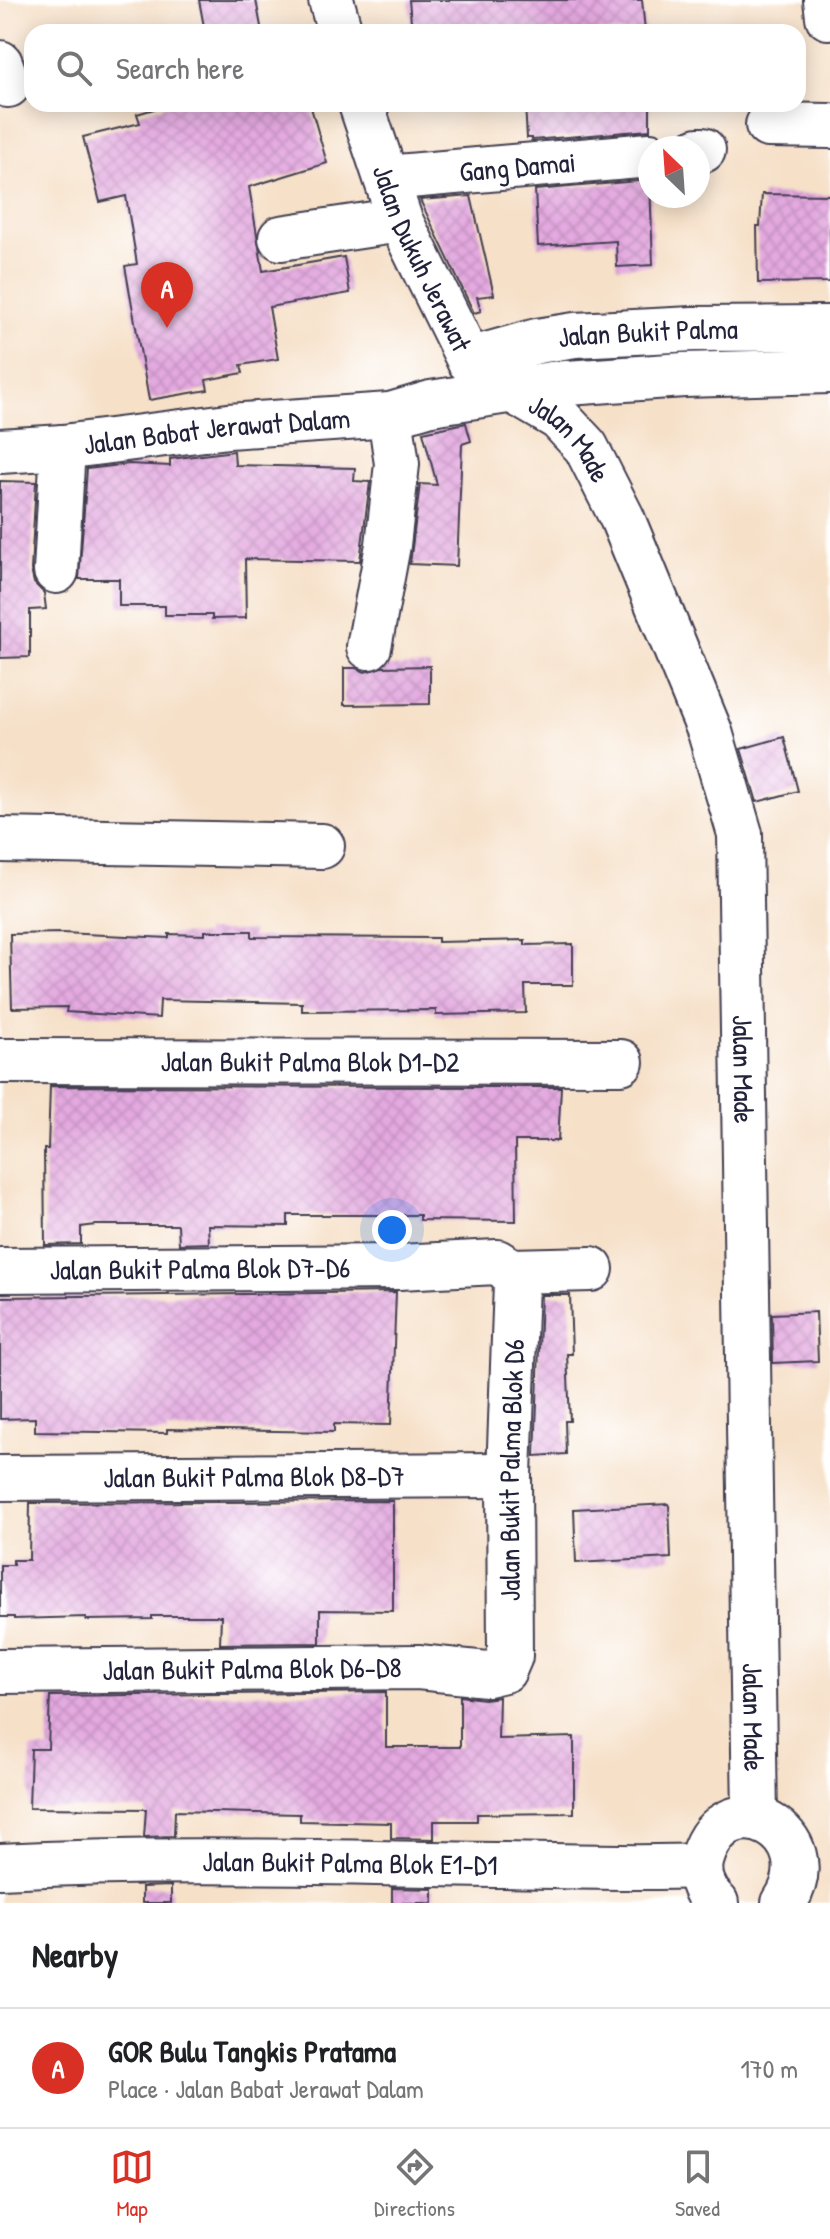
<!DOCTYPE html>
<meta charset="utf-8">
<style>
body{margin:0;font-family:"Patrick Hand",sans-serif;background:#f2f2f2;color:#202124}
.compass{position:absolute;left:638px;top:136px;width:72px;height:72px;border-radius:50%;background:#fff;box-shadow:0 4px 20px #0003;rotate:335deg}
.you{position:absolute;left:392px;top:1230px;width:28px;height:28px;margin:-20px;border:6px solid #fff;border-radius:50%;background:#1a73e8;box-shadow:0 0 0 12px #1a73e833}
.badge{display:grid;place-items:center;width:52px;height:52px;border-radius:50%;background:#d93025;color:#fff;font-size:26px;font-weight:700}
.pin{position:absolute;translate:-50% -66px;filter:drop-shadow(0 2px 4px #0008)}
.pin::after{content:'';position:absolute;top:42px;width:28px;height:24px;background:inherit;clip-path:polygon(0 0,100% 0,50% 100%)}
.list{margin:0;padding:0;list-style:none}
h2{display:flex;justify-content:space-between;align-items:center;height:104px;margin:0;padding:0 32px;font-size:34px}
h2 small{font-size:26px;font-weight:400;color:#757577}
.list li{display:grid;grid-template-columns:52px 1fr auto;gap:24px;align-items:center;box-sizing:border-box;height:120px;padding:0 32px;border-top:2px solid #e0e0e0}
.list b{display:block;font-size:30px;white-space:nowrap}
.list p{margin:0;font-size:26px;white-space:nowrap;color:#757577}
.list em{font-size:26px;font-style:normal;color:#757577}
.icon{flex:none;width:44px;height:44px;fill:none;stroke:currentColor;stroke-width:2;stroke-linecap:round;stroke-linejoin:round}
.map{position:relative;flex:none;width:830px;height:1903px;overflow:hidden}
.search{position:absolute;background:#fff;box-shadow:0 4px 20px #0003;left:24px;right:24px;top:24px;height:88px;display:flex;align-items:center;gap:20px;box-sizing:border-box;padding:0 28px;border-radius:24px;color:#757577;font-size:30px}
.sheet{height:224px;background:#fff}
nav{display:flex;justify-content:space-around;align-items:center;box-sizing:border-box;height:112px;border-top:2px solid #e0e0e0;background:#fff;font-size:22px;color:#757577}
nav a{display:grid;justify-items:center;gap:4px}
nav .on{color:#d93025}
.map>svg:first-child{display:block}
.building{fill:url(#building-cross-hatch)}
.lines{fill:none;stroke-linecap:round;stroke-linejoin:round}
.minor-casing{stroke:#423e50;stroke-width:48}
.minor{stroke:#fff;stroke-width:44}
.labels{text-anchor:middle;stroke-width:6;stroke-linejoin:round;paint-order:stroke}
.street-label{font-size:28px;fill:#22223b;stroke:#fff}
</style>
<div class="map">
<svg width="830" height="1903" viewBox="0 0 830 1903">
<defs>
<pattern id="building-cross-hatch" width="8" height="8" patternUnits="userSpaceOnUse" patternTransform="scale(2)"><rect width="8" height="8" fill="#e4a9e0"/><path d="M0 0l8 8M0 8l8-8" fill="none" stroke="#c391c1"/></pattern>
</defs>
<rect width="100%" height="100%" fill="#fff"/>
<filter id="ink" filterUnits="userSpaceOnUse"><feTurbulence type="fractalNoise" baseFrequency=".0125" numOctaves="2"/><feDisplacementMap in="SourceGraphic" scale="16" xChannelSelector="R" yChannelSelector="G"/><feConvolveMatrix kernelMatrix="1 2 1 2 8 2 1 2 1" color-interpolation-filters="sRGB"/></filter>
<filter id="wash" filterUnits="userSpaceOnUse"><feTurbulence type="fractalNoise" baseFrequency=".006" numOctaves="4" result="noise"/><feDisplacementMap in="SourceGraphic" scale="32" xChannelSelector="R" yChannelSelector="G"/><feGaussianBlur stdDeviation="1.8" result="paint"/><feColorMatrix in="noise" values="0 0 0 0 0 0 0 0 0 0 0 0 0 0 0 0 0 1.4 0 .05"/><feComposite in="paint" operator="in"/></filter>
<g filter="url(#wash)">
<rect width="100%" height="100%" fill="#f6e0c8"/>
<g id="blocks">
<!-- building -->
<path class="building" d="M199 0H256L262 32H205Z
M409 0H642L645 32H412Z
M171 104H310L327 163 249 187 263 271 344 257 350 293 269 307 278 359 241 365 243 373 206 380 208 390 149 400 125 266 137 264 126 196 100 202 83 137 140 123 137 114Z
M525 104H650V130L532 140V138H527Z
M650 180 653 265 617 267 616 241 538 246 535 190Z
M762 194 830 195V282L758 283 757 226H760Z
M471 196 494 295 477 297 481 311 474 313 420 200Z
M466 423 471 441 462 444 457 566 410 564 420 484 437 485 423 432Z
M234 451 235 465 355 468 354 481 370 482 360 561 245 559 246 618 212 619V615H165V606H119V579H79L87 469 129 464 170 466V459Z
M0 481 36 482 31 570 34 583 44 593 46 609 30 610V657L0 658Z
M430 666V704L344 705V668H356L365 672 382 667Z
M784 737 798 791 757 802 741 749Z
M205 931H252V937L438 938V942L525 940V945L573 944V985H525L526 1013 436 1015V1010L302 1011V1003L160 1000 159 1018 66 1012 67 1007 12 1008 10 934 62 933 169 938V934L205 935Z
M50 1086 561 1087 558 1141H515L516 1221 420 1220V1215H288V1226L208 1225 209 1243 179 1244 178 1225H96L81 1227V1244L45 1245 44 1149H48Z
M396 1292 391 1425 334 1424V1432L167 1429V1433L35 1431V1418L0 1419V1297Z
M541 1295H570L572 1354H567L570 1421H565L566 1454 535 1456Z
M816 1312 818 1361 773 1363 772 1314Z
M393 1501V1611L320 1610V1643L220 1644 221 1616H152V1619L86 1620V1617L14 1619V1617H0V1565H13V1560H29L30 1503Z
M669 1504 671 1558 576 1563 574 1509Z
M386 1692V1747H460V1696L484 1699 499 1697 498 1739 574 1737V1813L477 1814V1821H434V1839L391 1838V1823L300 1821V1814L175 1811 174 1836 144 1837 146 1809 29 1808 31 1749H48L50 1696Z
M171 1886V1903H142V1887Z
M392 1888 433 1889V1903H392Z"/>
</g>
</g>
<g filter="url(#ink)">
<use href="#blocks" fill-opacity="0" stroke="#423e50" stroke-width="2"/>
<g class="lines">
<defs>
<g id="minor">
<path d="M331 0 340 32"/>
<path d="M826 0 828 17"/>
<path d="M0 63 8 85"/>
<path id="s1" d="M361 104 400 220 469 360 491 378 559 418 586 447 622 518 710 732 740 834 755 1817"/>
<path d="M768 125 830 126"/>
<path d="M698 150H703"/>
<path id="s2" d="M386 178 650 155"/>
<path d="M281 238 400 220"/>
<path id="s3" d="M469 360 537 341 575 335 693 329 830 328"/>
<path id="s4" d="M0 451 63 447 228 426 390 415 431 403 552 384 684 375 830 371"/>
<path d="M56 571 63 447"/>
<path d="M369 647 388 545 397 464 390 415"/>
<path d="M0 840 322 846"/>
<path id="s5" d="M0 1061 621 1062"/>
<path id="s6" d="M0 1270 399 1267 497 1262 511 1271 591 1269"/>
<path id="s7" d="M0 1478 509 1475"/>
<path id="s8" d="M0 1671 418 1667 487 1674 504 1670 510 1656 509 1475 516 1283 511 1271"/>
<path id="s9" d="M0 1866C168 1857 337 1863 505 1865 570 1866 634 1869 700 1866"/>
<path d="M716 1903C704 1892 697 1874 702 1858 726 1777 830 1834 784 1903"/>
</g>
</defs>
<!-- minor casing -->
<use href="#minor" class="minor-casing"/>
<!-- minor -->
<use href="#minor" class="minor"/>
</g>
</g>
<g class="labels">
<!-- street labels -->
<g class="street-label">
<text dy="10" stroke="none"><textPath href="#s2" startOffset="132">Gang Damai</textPath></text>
<text dy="10" stroke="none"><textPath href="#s1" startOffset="166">Jalan Dukuh Jerawat</textPath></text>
<text dy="10" stroke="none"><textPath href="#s3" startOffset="182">Jalan Bukit Palma</textPath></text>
<text dy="10" stroke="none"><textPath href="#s4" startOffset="218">Jalan Babat Jerawat Dalam</textPath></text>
<text dy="10" stroke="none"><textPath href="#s1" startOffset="408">Jalan Made</textPath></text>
<text dy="10" stroke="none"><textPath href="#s5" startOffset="310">Jalan Bukit Palma Blok D1-D2</textPath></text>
<text dy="10" stroke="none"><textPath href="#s1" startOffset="1078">Jalan Made</textPath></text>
<text dy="10" stroke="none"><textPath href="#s6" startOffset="200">Jalan Bukit Palma Blok D7-D6</textPath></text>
<text dy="10" stroke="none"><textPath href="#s8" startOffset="706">Jalan Bukit Palma Blok D6</textPath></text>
<text dy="10" stroke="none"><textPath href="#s7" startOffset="254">Jalan Bukit Palma Blok D8-D7</textPath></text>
<text dy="10" stroke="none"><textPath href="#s8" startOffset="252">Jalan Bukit Palma Blok D6-D8</textPath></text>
<text dy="10" stroke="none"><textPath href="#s1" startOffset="1726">Jalan Made</textPath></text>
<text dy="10" stroke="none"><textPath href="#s9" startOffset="350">Jalan Bukit Palma Blok E1-D1</textPath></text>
</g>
</g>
</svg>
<svg class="compass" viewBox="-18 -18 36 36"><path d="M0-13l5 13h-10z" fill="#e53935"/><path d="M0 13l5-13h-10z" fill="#757577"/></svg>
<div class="you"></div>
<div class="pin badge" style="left:167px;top:328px">A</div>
<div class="search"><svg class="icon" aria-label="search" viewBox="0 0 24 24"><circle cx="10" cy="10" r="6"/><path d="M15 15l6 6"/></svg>Search here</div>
</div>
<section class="sheet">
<h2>Nearby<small></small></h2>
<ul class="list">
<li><span class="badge">A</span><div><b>GOR Bulu Tangkis Pratama</b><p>Place · Jalan Babat Jerawat Dalam</p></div><em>170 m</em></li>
</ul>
</section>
<nav>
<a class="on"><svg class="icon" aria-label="map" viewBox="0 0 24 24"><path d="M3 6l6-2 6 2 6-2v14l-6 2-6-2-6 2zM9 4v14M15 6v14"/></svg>Map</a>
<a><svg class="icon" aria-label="directions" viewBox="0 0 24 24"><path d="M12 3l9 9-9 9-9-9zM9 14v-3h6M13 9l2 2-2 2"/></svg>Directions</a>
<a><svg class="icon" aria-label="saved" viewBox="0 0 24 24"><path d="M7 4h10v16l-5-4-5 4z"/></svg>Saved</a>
</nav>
